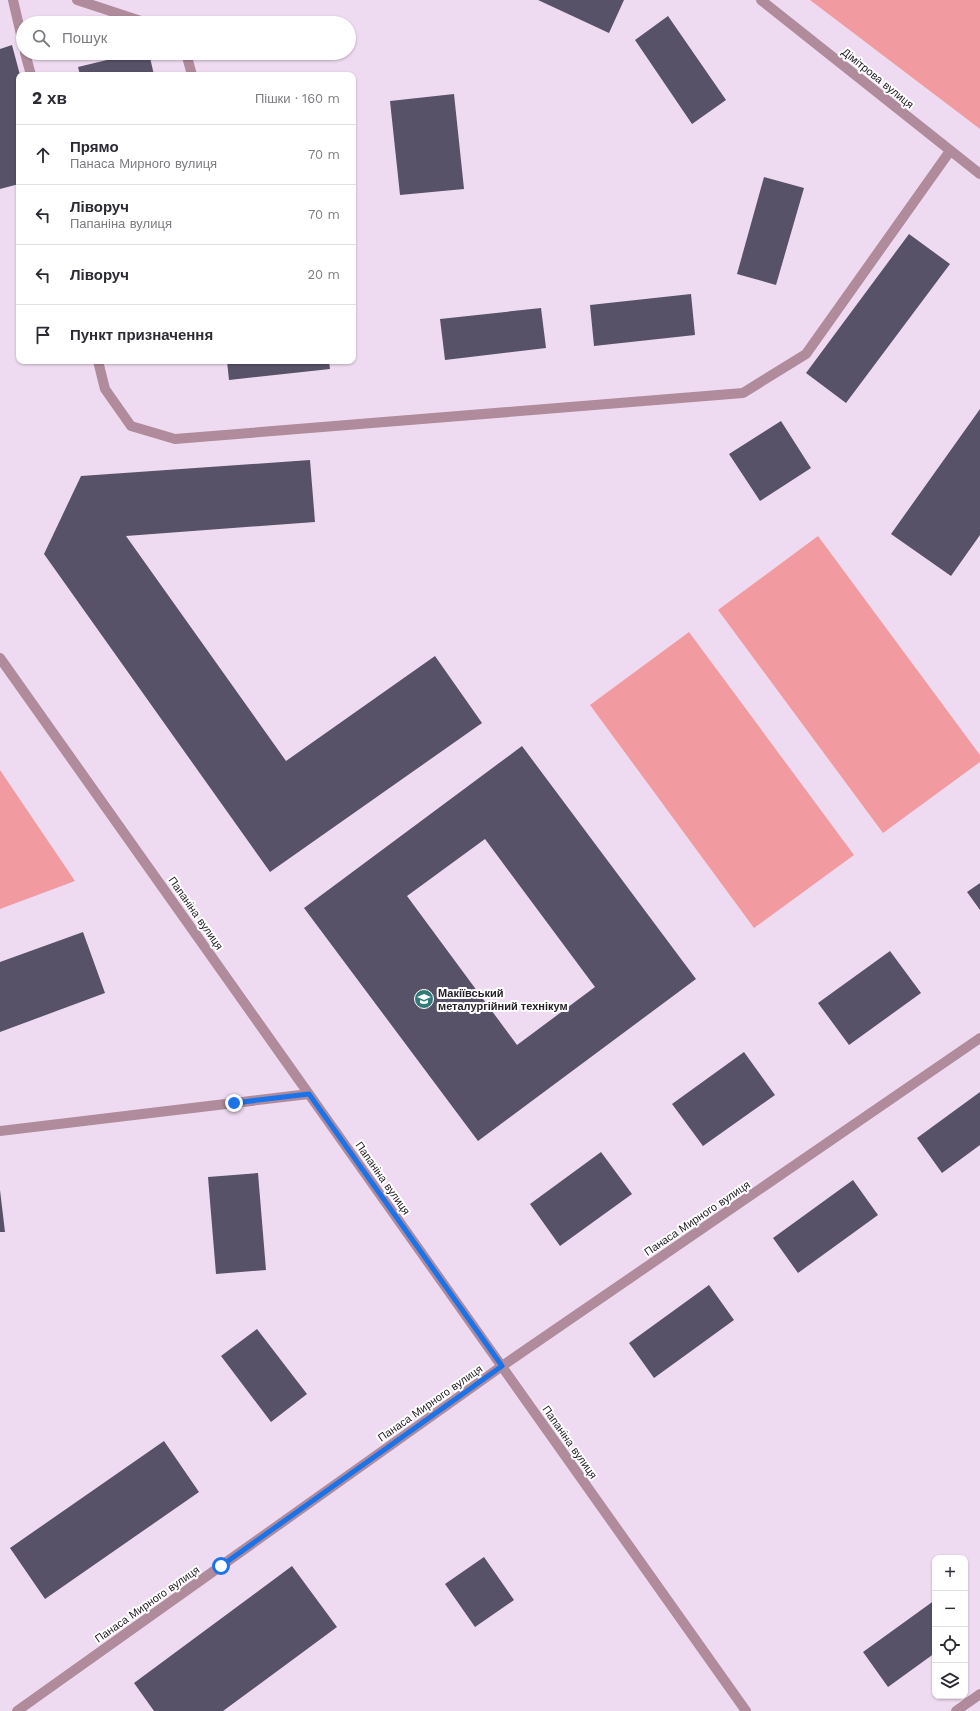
<!DOCTYPE html>
<html lang="uk">
<meta charset="utf-8">
<style>
body{margin:0;font-family:"Work Sans",sans-serif;background:#f2f2f3;color:#2b2b33}
.controls{position:absolute;right:12px;bottom:12px;display:grid;overflow:hidden;border-radius:8px;box-shadow:0 1px 3px #0004}
.controls button{width:36px;height:36px;display:grid;place-items:center;padding:0;border:0;border-bottom:1px solid #e1e1e2;background:#fff;color:#2b2b33;font:20px sans-serif}
.stop{position:absolute;width:12px;height:12px;margin:-9px;border:3px solid #1a73e8;border-radius:50%;background:#fff}
.stop.end{background:#1a73e8;border-color:#fff;box-shadow:0 1px 4px #0008}
.list{margin:0;padding:0;list-style:none}
h2{display:flex;justify-content:space-between;align-items:center;height:52px;margin:0;padding:0 16px;font-size:17px}
h2 small{font-size:13px;font-weight:400;color:#7c7c81}
.list li{display:grid;grid-template-columns:26px 1fr auto;gap:12px;align-items:center;box-sizing:border-box;height:60px;padding:0 16px;border-top:1px solid #e1e1e2}
.list b{display:block;font-size:15px;white-space:nowrap}
.list p{margin:0;font-size:13px;white-space:nowrap;color:#7c7c81}
.list em{font-size:13px;font-style:normal;color:#7c7c81}
.icon{flex:none;width:22px;height:22px;fill:none;stroke:currentColor;stroke-width:2;stroke-linecap:round;stroke-linejoin:round}
.map{position:relative;flex:none;width:980px;height:1711px;overflow:hidden}
.search{position:absolute;background:#fff;box-shadow:0 1px 3px #0004;left:16px;top:16px;width:340px;height:44px;display:flex;align-items:center;gap:10px;box-sizing:border-box;padding:0 14px;border-radius:22px;color:#7c7c81;font-size:15px}
.panel{position:absolute;background:#fff;box-shadow:0 1px 3px #0004;left:16px;top:72px;width:340px;height:292px;border-radius:8px}
.map>svg:first-child{display:block}
.green{fill:#f19ba0}
.building{fill:#585268;fill-rule:evenodd}
.lines{fill:none;stroke-linecap:round;stroke-linejoin:round}
.service{stroke:#b08b9c;stroke-width:10}
.minor{stroke:#b08b9c;stroke-width:10}
.route{stroke:#1a73e8;stroke-width:5}
.labels{text-anchor:middle;stroke-width:4;stroke-linejoin:round;paint-order:stroke}
.street-label{font-size:11px;fill:#272028;stroke:#fff}
.poi-label{font-size:11px;font-weight:bold;fill:#272028;stroke:#fff;text-anchor:start}
</style>
<div class="map">
<svg width="980" height="1711" viewBox="0 0 980 1711">
<rect width="100%" height="100%" fill="#efdbf1"/>
<!-- green -->
<path class="green" d="M810 0H980V129Z
M818 536 980 755V762L883 833 718 610Z
M689 632 854 855 754 928 590 705Z
M0 770 75 881 0 909Z"/>
<!-- building -->
<path class="building" d="M538 0H624L609 33Z
M668 16 726 100 692 124 635 40Z
M12 45 20 75 19 184 0 189V49Z
M136 53H149L154 75H80L78 67Z
M454 94 464 189 400 195 390 101Z
M764 177 804 188 776 285 737 274Z
M909 234 950 264 846 403 806 373Z
M691 294 695 335 594 346 590 305Z
M541 308 546 348 445 360 440 319Z
M227 361H329L330 369 229 380Z
M980 409V535L951 576 891 534Z
M781 421 811 468 760 501 729 454Z
M310 460 315 522 126 536 286 761 435 656 482 723 270 872 44 554 81 476Z
M522 746 696 979 478 1141 304 908ZM485 839 595 987 517 1045 407 896Z
M980 883V910L967 892Z
M83 932 105 993 0 1032V962Z
M890 951 921 993 849 1045 818 1003Z
M744 1052 775 1095 703 1146 672 1104Z
M980 1092V1145L942 1173 917 1138Z
M601 1152 632 1194 560 1246 530 1204Z
M258 1173 266 1270 216 1274 208 1177Z
M853 1180 878 1215 798 1273 773 1238Z
M0 1190 5 1232H0Z
M709 1285 734 1320 654 1378 629 1343Z
M257 1329 307 1394 271 1422 221 1356Z
M164 1441 199 1492 45 1599 10 1548Z
M484 1557 514 1600 475 1627 445 1584Z
M292 1566 337 1627 223 1711H154L134 1683Z
M935 1600V1653L888 1687 863 1652Z"/>
<g class="lines">
<!-- service -->
<path class="service" d="M13 0 23 43
M77 0 147 23
M25 53 31 75
M186 53 192 75
M98 361 105 389 131 426 175 439 743 393 806 354 950 151"/>
<!-- minor -->
<path class="minor" d="M761 0 980 174
M0 658 746 1711
M0 1131 309 1094
M17 1711 502 1366 980 1038
M956 1711 980 1694"/>
</g>
<g class="lines">
<!-- route -->
<path class="route" d="M221 1566 502 1366 309 1094 234 1103"/>
</g>
<!-- icons -->
<defs>
<symbol id="university-disc" viewBox="-11 -11 22 22"><circle r="9.5" fill="#337b78" stroke="#fff"/><path d="M0-5L7-2L0 1L-7-2ZM-4 1L0 2.5L4 1V4Q0 6-4 4Z" fill="#fff"/></symbol>
</defs>
<g fill-rule="evenodd">
<use href="#university-disc" x="413" y="988" width="22" height="22"/>
</g>
<g class="labels">
<!-- street labels -->
<g class="street-label">
<text transform="translate(878 78) rotate(39)" y="4">Дімітрова вулиця</text>
<text transform="translate(196 913) rotate(55)" y="4">Папаніна вулиця</text>
<text transform="translate(383 1178) rotate(55)" y="4">Папаніна вулиця</text>
<text transform="translate(697 1218) rotate(-34)" y="4">Панаса Мирного вулиця</text>
<text transform="translate(430 1403) rotate(-35)" y="4">Панаса Мирного вулиця</text>
<text transform="translate(570 1442) rotate(55)" y="4">Папаніна вулиця</text>
<text transform="translate(147 1604) rotate(-35)" y="4">Панаса Мирного вулиця</text>
</g>
<!-- poi labels -->
<g class="poi-label">
<text x="438" y="997">Макіївський<tspan x="438" dy="13">металургійний технікум</tspan></text>
</g>
</g>
</svg>
<div class="controls">
<button>+</button>
<button>−</button>
<button><svg class="icon" aria-label="locate" viewBox="0 0 24 24"><circle cx="12" cy="12" r="6"/><path d="M12 2v4M12 18v4M2 12h4M18 12h4"/></svg></button>
<button><svg class="icon" aria-label="layers" viewBox="0 0 24 24"><path d="M12 4l9 5-9 5-9-5zM3 14l9 5 9-5"/></svg></button>
</div>
<div class="stop" style="left:221px;top:1566px"></div>
<div class="stop end" style="left:234px;top:1103px"></div>
<div class="search"><svg class="icon" aria-label="search" viewBox="0 0 24 24"><circle cx="10" cy="10" r="6"/><path d="M15 15l6 6"/></svg>Пошук</div>
<section class="panel">
<h2>2 хв<small>Пішки · 160 m</small></h2>
<ul class="list">
<li><svg class="icon" aria-label="ahead" viewBox="0 0 24 24"><path d="M12 20V5M6 11l6-6 6 6"/></svg><div><b>Прямо</b><p>Панаса Мирного вулиця</p></div><em>70 m</em></li>
<li><svg class="icon" aria-label="left" viewBox="0 0 24 24"><path d="M17 20v-9H6M10 6l-5 5 5 5"/></svg><div><b>Ліворуч</b><p>Папаніна вулиця</p></div><em>70 m</em></li>
<li><svg class="icon" aria-label="left" viewBox="0 0 24 24"><path d="M17 20v-9H6M10 6l-5 5 5 5"/></svg><div><b>Ліворуч</b></div><em>20 m</em></li>
<li><svg class="icon" aria-label="arrive" viewBox="0 0 24 24"><path d="M6 21V4h12l-3 4 3 4H6"/></svg><div><b>Пункт призначення</b></div></li>
</ul>
</section>
</div>
